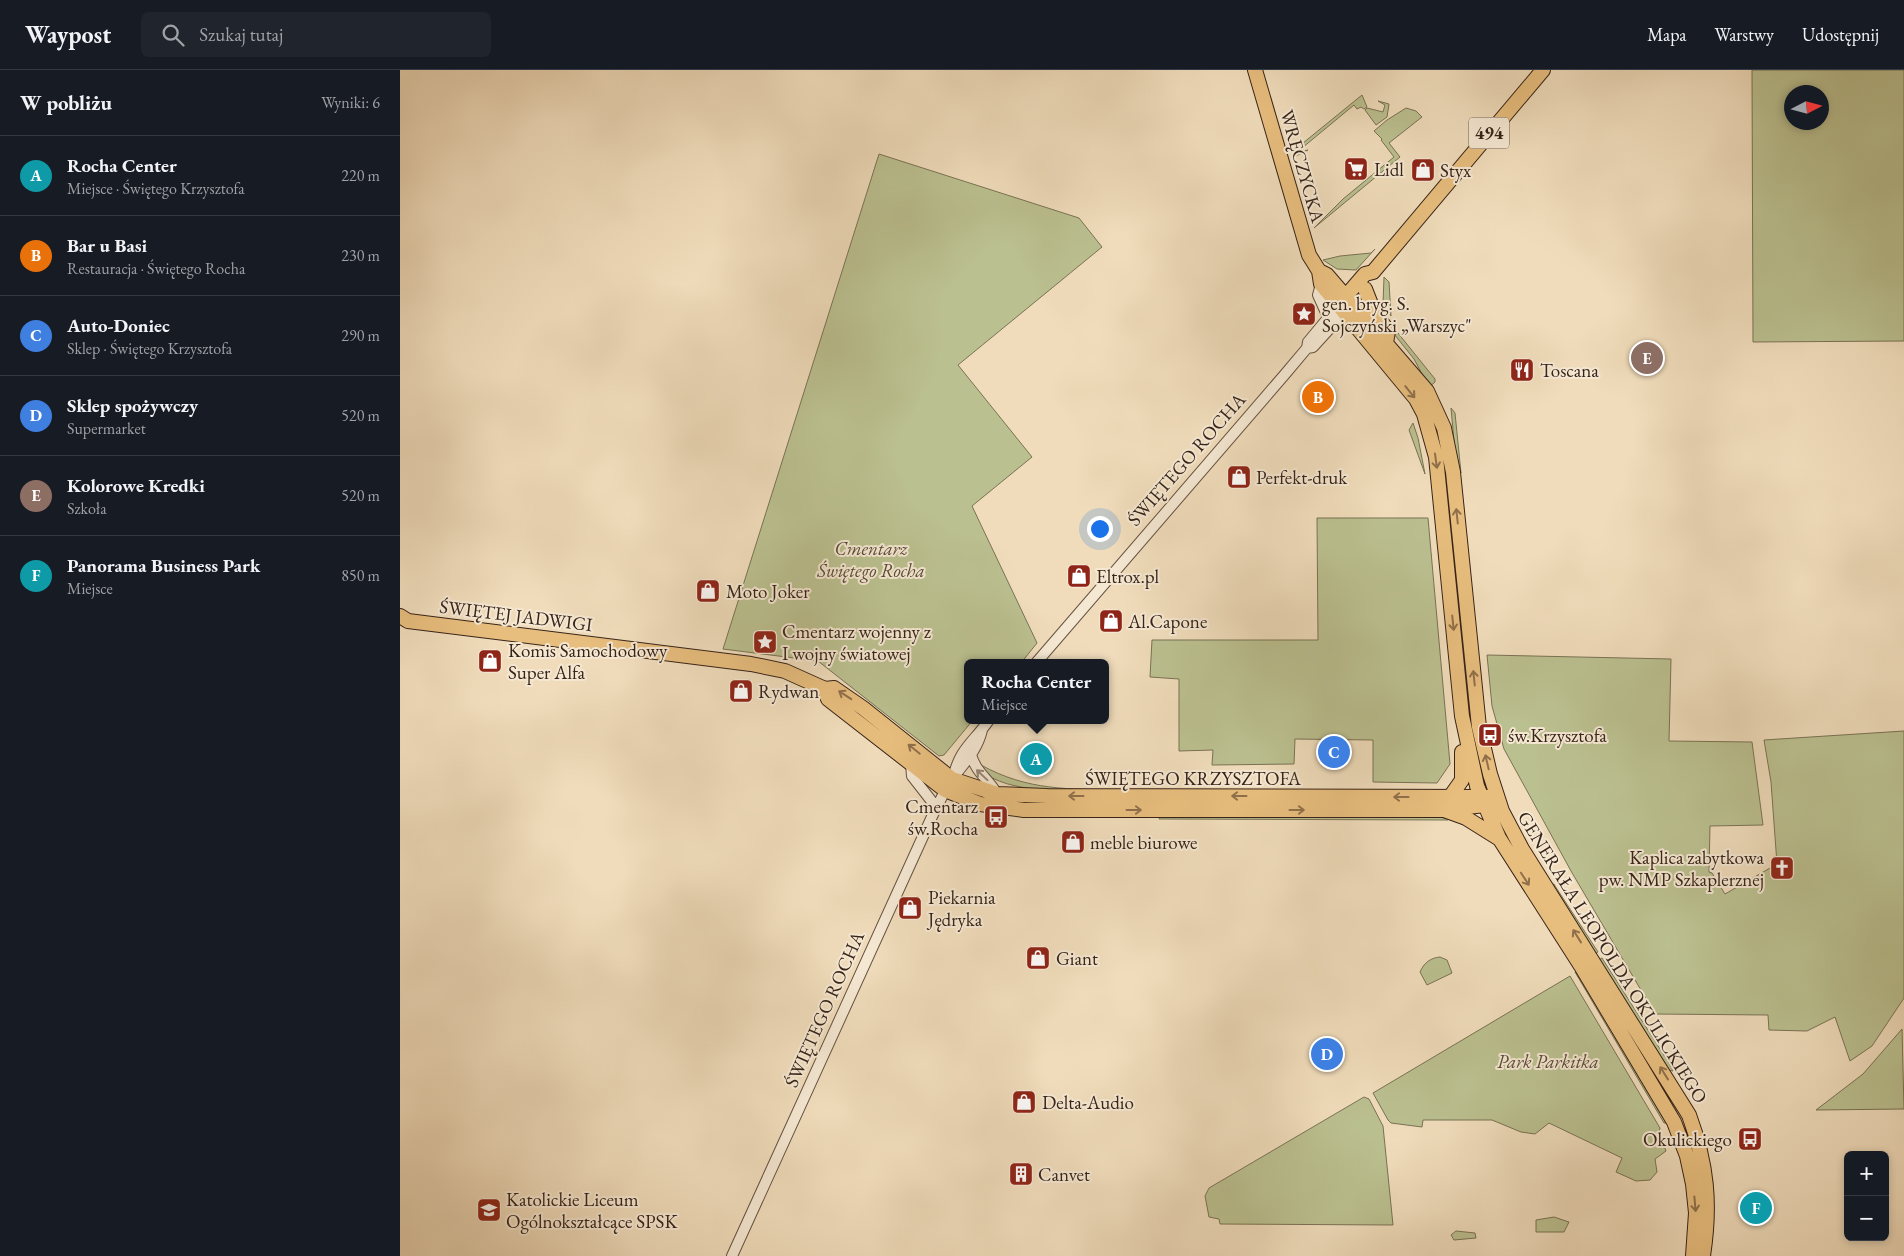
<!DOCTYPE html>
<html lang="pl">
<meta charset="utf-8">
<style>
body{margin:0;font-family:"EB Garamond",serif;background:#20242c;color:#f1f3f6}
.controls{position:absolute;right:15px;bottom:15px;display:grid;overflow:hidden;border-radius:8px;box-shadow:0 2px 8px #0003}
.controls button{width:45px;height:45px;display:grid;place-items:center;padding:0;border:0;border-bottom:1px solid #363941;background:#171b24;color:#f1f3f6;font:25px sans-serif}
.compass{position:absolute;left:1384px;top:15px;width:45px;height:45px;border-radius:50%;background:#171b24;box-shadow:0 2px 8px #0003;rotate:84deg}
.you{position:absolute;left:699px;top:458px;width:18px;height:18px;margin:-12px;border:4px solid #fff;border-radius:50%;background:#1a73e8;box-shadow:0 0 0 8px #1a73e833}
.badge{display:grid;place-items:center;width:32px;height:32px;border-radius:50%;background:#c59692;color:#fff;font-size:16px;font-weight:700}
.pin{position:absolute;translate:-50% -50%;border:2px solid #fff;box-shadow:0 1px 5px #0006}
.popup{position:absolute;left:564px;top:589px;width:145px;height:65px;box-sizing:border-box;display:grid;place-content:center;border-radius:8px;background:#171b24;filter:drop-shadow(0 1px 4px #0005);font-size:16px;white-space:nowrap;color:#9ea1a6}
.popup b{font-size:19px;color:#f1f3f6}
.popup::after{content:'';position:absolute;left:50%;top:100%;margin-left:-10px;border:10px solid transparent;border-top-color:#171b24}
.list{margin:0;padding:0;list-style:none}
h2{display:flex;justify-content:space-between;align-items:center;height:65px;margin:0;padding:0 20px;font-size:21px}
h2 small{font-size:16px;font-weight:400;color:#9ea1a6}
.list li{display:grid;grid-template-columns:32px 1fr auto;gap:15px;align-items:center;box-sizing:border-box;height:80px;padding:0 20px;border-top:1px solid #363941}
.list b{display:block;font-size:19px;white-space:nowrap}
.list p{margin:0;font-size:16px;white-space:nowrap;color:#9ea1a6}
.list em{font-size:16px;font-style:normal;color:#9ea1a6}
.icon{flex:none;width:28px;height:28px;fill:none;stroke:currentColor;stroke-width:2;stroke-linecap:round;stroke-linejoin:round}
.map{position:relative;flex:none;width:1504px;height:1186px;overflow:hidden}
header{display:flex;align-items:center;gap:30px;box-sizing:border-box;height:70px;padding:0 25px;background:#171b24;border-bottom:1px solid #363941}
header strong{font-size:24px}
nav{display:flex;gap:28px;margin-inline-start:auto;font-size:18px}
.search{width:350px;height:45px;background:#20242c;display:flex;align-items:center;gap:12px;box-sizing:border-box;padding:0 18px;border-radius:8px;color:#9ea1a6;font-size:19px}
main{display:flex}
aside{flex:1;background:#171b24}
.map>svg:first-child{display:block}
.green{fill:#bbc090;stroke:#797254;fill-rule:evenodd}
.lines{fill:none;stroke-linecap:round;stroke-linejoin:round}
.minor-casing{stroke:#655141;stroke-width:12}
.major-casing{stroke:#372318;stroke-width:16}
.minor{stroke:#f5e8d3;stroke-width:10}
.major{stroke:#e8be7e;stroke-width:14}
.oneway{stroke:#90704b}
.oneway2{stroke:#968676}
.labels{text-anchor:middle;stroke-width:4;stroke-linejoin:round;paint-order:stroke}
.shield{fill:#f5e8d3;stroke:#705e50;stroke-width:1}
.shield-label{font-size:18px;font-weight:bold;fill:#372318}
.street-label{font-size:19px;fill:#372318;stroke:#f5e8d3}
.poi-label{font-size:19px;fill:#372318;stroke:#f5e8d3;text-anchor:start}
.park-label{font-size:19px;font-style:italic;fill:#584a36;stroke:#f5e8d3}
</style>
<header>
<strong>Waypost</strong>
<div class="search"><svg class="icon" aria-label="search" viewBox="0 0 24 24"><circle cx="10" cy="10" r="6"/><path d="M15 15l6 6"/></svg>Szukaj tutaj</div>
<nav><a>Mapa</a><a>Warstwy</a><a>Udostępnij</a></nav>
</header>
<main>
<aside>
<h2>W pobliżu<small>Wyniki: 6</small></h2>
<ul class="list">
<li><span class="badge" style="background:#0f9aa8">A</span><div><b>Rocha Center</b><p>Miejsce · Świętego Krzysztofa</p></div><em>220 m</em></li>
<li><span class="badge" style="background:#e8710a">B</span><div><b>Bar u Basi</b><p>Restauracja · Świętego Rocha</p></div><em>230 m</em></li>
<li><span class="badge" style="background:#3f7fe0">C</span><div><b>Auto-Doniec</b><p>Sklep · Świętego Krzysztofa</p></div><em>290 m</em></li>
<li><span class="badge" style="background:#3f7fe0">D</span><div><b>Sklep spożywczy</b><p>Supermarket</p></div><em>520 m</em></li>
<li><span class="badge" style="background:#8d6e63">E</span><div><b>Kolorowe Kredki</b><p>Szkoła</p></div><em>520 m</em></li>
<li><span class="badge" style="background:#0f9aa8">F</span><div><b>Panorama Business Park</b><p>Miejsce</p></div><em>850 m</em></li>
</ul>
</aside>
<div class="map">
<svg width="1504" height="1186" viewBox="0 0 1504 1186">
<rect width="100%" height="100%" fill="#f0dcbb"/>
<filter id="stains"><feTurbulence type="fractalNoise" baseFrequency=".004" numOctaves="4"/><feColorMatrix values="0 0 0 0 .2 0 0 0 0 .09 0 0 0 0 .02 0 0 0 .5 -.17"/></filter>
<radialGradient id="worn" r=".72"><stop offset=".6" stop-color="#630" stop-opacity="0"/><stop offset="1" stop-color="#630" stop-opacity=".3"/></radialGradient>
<!-- green -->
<path class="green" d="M1352 0H1504V271L1353 272ZM1422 22V52H1392V22Z
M962 25 967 37 964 39 961 37 957 39 954 35 902 78 904 81 908 80 894 87 892 82Z
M978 31 989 34 987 47 976 55 965 40 967 38 983 42 985 35Z
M1006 38 1016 41 1022 47 989 73 1000 87 914 158 943 129 994 87 981 70 982 69 974 61 987 50Z
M479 84 679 148 702 177 558 295 632 387 572 436 637 573 621 593H567V650H573L544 685 539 686 418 591 323 579Z
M975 179 956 200 937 199 923 190 940 186 971 183Z
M984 207 989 212 991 246 983 234Z
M981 242 1035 309V312L1029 317 1014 289 978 244Z
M1051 338 1055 343 1061 403 1056 393Z
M1032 347 1043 371 1083 702 1077 703 1072 682Z
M1013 353 1018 368 1025 404 1009 360Z
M917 448H1028L1050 694 1037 713 973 712V670L895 669 894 694 812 695 813 680 779 681V609L750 607 752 570H918Z
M1087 585 1271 589 1269 671 1352 672 1363 755 1310 756 1309 802 1312 803 1325 824 1377 794 1371 712 1364 670 1504 661V928L1472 976 1450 991 1435 947 1407 961 1369 960 1368 945 1255 944 1171 801 1104 679 1092 636Z
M581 695C628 721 669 719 721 720H638C615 716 597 714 579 699Z
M760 747H1039L1049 749 1048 750 759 749Z
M1154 814 1155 816 1198 882 1193 885 1151 816Z
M1040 887 1047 890 1052 903 1027 915 1020 902C1024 893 1030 888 1040 887Z
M1202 888 1269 993 1273 1001 1269 1000 1197 891Z
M1179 900 1269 1053H1264L1175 902Z
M1170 906 1260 1058 1259 1063 1266 1081 1255 1089 1257 1102 1250 1110 1236 1111 1216 1102 1222 1088 1149 1053 1135 1064 1121 1062 1092 1050H1023L1022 1057 991 1053 988 1050 973 1023Z
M1502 959 1504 1039 1416 1040 1463 1004Z
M964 1027 969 1029 983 1056 993 1155 820 1154 819 1149 809 1147 805 1126 809 1118Z
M1154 1147 1169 1152 1164 1162H1136V1150Z
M1056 1161 1075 1163 1076 1168 1054 1170 1051 1165Z"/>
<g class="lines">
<defs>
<path id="minor" d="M921 214 918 225 928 247
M907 278 913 277 944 243
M636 593 886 303 907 278 908 272 938 236
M571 685C577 704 588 708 597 724
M511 694 512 706 537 738
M553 708C560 678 573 673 589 650
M332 1186 535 740C541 730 545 719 552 709 564 693 577 681 582 660"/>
<path id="major" d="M855 0 909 185 919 201 921 214 1016 329 1024 344 1036 387 1062 646 1077 716 1099 768 1181 896 1274 1052 1287 1086 1293 1114 1296 1143 1293 1186
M919 201 927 205 1027 321 1044 358 1053 402 1079 657 1090 704 1102 741 1122 779 1289 1045C1307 1094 1311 1134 1303 1186
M965 219 974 242 988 261 986 273
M940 233 965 204 973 202 1143 0
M0 546 8 551 351 594 385 601 425 619 434 618 463 638 552 709 597 724 647 726 1097 727
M425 619 428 629 545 720 580 734 624 740H1043L1084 735 1090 731
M1050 727 1062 710V682
M1044 740 1066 748 1098 768"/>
</defs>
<!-- minor casing -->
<use href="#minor" class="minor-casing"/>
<!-- major casing -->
<use href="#major" class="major-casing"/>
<!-- minor -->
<use href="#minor" class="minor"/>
<!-- major -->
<use href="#major" class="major"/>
</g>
<!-- one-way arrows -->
<defs><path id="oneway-shaft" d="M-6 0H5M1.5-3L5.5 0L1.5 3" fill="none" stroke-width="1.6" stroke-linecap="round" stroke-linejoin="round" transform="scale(1.25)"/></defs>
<g class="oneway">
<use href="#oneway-shaft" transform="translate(1010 322) rotate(51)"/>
<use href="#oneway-shaft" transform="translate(1036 391) rotate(82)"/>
<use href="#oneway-shaft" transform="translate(1057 446) rotate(-96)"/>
<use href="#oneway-shaft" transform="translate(1053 553) rotate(84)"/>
<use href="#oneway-shaft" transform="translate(1074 608) rotate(-96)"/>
<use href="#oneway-shaft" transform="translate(445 625) rotate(-147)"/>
<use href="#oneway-shaft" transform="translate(514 679) rotate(-141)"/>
<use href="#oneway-shaft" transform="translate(1087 692) rotate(-103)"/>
<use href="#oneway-shaft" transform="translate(676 726) rotate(180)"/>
<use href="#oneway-shaft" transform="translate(839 726) rotate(-180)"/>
<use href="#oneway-shaft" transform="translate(1001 727) rotate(180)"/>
<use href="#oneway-shaft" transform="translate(734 740)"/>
<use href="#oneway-shaft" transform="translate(897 740)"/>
<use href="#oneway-shaft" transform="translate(1125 809) rotate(57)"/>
<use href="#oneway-shaft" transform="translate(1177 866) rotate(-122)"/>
<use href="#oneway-shaft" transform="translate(1264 1003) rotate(-122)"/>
<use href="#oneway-shaft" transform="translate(1295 1134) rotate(85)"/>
</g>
<use class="oneway2" href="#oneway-shaft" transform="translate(582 705) rotate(-137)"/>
<!-- icons -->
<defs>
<symbol id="supermarket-square" viewBox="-11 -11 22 22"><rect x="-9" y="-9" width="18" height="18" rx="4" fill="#8f2418" stroke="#f5e8d3"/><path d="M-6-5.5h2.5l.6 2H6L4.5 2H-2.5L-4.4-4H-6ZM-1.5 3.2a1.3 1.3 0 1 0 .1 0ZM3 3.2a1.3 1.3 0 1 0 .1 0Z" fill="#fff"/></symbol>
<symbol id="shop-square" viewBox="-11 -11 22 22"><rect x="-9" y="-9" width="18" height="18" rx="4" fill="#8f2418" stroke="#f5e8d3"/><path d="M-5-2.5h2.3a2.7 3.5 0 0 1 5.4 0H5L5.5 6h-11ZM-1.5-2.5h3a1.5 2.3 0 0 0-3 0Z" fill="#fff"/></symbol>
<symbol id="sight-square" viewBox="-11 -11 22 22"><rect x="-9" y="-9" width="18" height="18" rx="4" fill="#8f2418" stroke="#f5e8d3"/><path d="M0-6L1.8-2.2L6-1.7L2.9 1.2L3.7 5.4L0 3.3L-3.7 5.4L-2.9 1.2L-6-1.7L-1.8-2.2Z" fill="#fff"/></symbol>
<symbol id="restaurant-square" viewBox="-11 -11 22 22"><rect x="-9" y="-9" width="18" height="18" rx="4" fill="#8f2418" stroke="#f5e8d3"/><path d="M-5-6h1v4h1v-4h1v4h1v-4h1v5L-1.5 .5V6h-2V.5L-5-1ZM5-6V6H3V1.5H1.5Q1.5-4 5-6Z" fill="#fff"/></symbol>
<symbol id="bus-square" viewBox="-11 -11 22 22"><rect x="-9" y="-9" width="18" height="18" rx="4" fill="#8f2418" stroke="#f5e8d3"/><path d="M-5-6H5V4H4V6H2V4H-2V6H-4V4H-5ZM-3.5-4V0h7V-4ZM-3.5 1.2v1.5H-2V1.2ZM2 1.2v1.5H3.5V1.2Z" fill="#fff"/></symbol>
<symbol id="church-square" viewBox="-11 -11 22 22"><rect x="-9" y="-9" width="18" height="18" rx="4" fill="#8f2418" stroke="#f5e8d3"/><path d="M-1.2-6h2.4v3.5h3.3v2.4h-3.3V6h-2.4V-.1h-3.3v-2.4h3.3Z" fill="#fff"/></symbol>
<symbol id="building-square" viewBox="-11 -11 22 22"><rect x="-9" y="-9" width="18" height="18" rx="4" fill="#8f2418" stroke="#f5e8d3"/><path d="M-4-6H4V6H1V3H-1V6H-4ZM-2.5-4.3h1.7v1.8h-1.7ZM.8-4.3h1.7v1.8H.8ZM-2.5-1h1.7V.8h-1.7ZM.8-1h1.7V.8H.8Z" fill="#fff"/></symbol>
<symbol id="school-square" viewBox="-11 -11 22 22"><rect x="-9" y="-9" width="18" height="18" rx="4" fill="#8f2418" stroke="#f5e8d3"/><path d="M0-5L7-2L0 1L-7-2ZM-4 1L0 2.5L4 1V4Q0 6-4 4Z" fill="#fff"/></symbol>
</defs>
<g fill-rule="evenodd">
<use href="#supermarket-square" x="942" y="85" width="28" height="28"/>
<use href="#shop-square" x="1009" y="86" width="28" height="28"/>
<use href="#sight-square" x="890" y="230" width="28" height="28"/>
<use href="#restaurant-square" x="1108" y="286" width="28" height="28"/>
<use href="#shop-square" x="825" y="393" width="28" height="28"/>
<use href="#shop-square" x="665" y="492" width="28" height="28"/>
<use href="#shop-square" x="294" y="507" width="28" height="28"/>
<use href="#shop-square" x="697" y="537" width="28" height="28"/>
<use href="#sight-square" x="351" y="558" width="28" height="28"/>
<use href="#shop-square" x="76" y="577" width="28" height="28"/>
<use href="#shop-square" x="327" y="607" width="28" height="28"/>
<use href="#bus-square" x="1076" y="651" width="28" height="28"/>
<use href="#bus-square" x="582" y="733" width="28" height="28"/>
<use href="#shop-square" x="659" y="758" width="28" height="28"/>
<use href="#church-square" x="1368" y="784" width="28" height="28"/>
<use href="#shop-square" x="496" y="824" width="28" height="28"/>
<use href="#shop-square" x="624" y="874" width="28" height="28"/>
<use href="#shop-square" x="610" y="1018" width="28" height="28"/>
<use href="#bus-square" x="1336" y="1055" width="28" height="28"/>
<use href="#building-square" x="607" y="1090" width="28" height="28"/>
<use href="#school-square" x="75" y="1126" width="28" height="28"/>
</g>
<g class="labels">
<!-- shield labels -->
<rect class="shield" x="1069" y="47.5" width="40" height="31" rx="4"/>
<g class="shield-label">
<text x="1089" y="69">494</text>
</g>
<!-- street labels -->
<g class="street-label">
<text transform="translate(903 96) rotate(74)" y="7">WRĘCZYCKA</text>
<text transform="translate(786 389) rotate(-49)" y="7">ŚWIĘTEGO ROCHA</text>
<text transform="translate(116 545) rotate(7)" y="7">ŚWIĘTEJ JADWIGI</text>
<text x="793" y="715">ŚWIĘTEGO KRZYSZTOFA</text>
<text transform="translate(1213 887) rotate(58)" y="7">GENERAŁA LEOPOLDA OKULICKIEGO</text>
<text transform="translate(424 939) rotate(-66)" y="7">ŚWIĘTEGO ROCHA</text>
</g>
<!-- poi labels -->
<g class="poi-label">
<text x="974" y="106">Lidl</text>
<text x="1040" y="107">Styx</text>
<text x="922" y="240">gen. bryg. S.<tspan x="922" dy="22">Sojczyński „Warszyc"</tspan></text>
<text x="1140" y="307">Toscana</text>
<text x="856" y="414">Perfekt-druk</text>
<text x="696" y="513">Eltrox.pl</text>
<text x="326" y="528">Moto Joker</text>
<text x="728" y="558">Al.Capone</text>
<text x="382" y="568">Cmentarz wojenny z<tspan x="382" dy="22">I wojny światowej</tspan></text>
<text x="108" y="587">Komis Samochodowy<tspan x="108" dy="22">Super Alfa</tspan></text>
<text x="358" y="628">Rydwan</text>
<text x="1108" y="672">św.Krzysztofa</text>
<text x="578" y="743" text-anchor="end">Cmentarz<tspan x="578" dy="22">św.Rocha</tspan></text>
<text x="690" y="779">meble biurowe</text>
<text x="1364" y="794" text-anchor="end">Kaplica zabytkowa<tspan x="1364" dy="22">pw. NMP Szkaplerznej</tspan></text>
<text x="528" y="834">Piekarnia<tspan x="528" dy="22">Jędryka</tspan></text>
<text x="656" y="895">Giant</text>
<text x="642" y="1039">Delta-Audio</text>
<text x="1332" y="1076" text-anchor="end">Okulickiego</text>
<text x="638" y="1111">Canvet</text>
<text x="106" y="1136">Katolickie Liceum<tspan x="106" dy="22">Ogólnokształcące SPSK</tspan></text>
</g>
<!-- park labels -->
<g class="park-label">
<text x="471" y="485">Cmentarz<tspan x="471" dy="22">Świętego Rocha</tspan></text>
<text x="1148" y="998">Park Parkitka</text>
</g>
</g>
<rect width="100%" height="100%" filter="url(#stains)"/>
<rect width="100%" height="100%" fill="url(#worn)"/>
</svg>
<div class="controls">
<button>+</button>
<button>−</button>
</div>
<svg class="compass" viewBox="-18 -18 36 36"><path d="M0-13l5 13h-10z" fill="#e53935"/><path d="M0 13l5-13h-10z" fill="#9ea1a6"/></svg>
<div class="you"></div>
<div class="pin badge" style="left:636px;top:689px;background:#0f9aa8">A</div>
<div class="popup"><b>Rocha Center</b>Miejsce</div>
<div class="pin badge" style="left:918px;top:327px;background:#e8710a">B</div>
<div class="pin badge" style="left:934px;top:682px;background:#3f7fe0">C</div>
<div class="pin badge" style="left:927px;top:984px;background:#3f7fe0">D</div>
<div class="pin badge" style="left:1247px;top:288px;background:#8d6e63">E</div>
<div class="pin badge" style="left:1356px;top:1138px;background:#0f9aa8">F</div>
</div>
</main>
